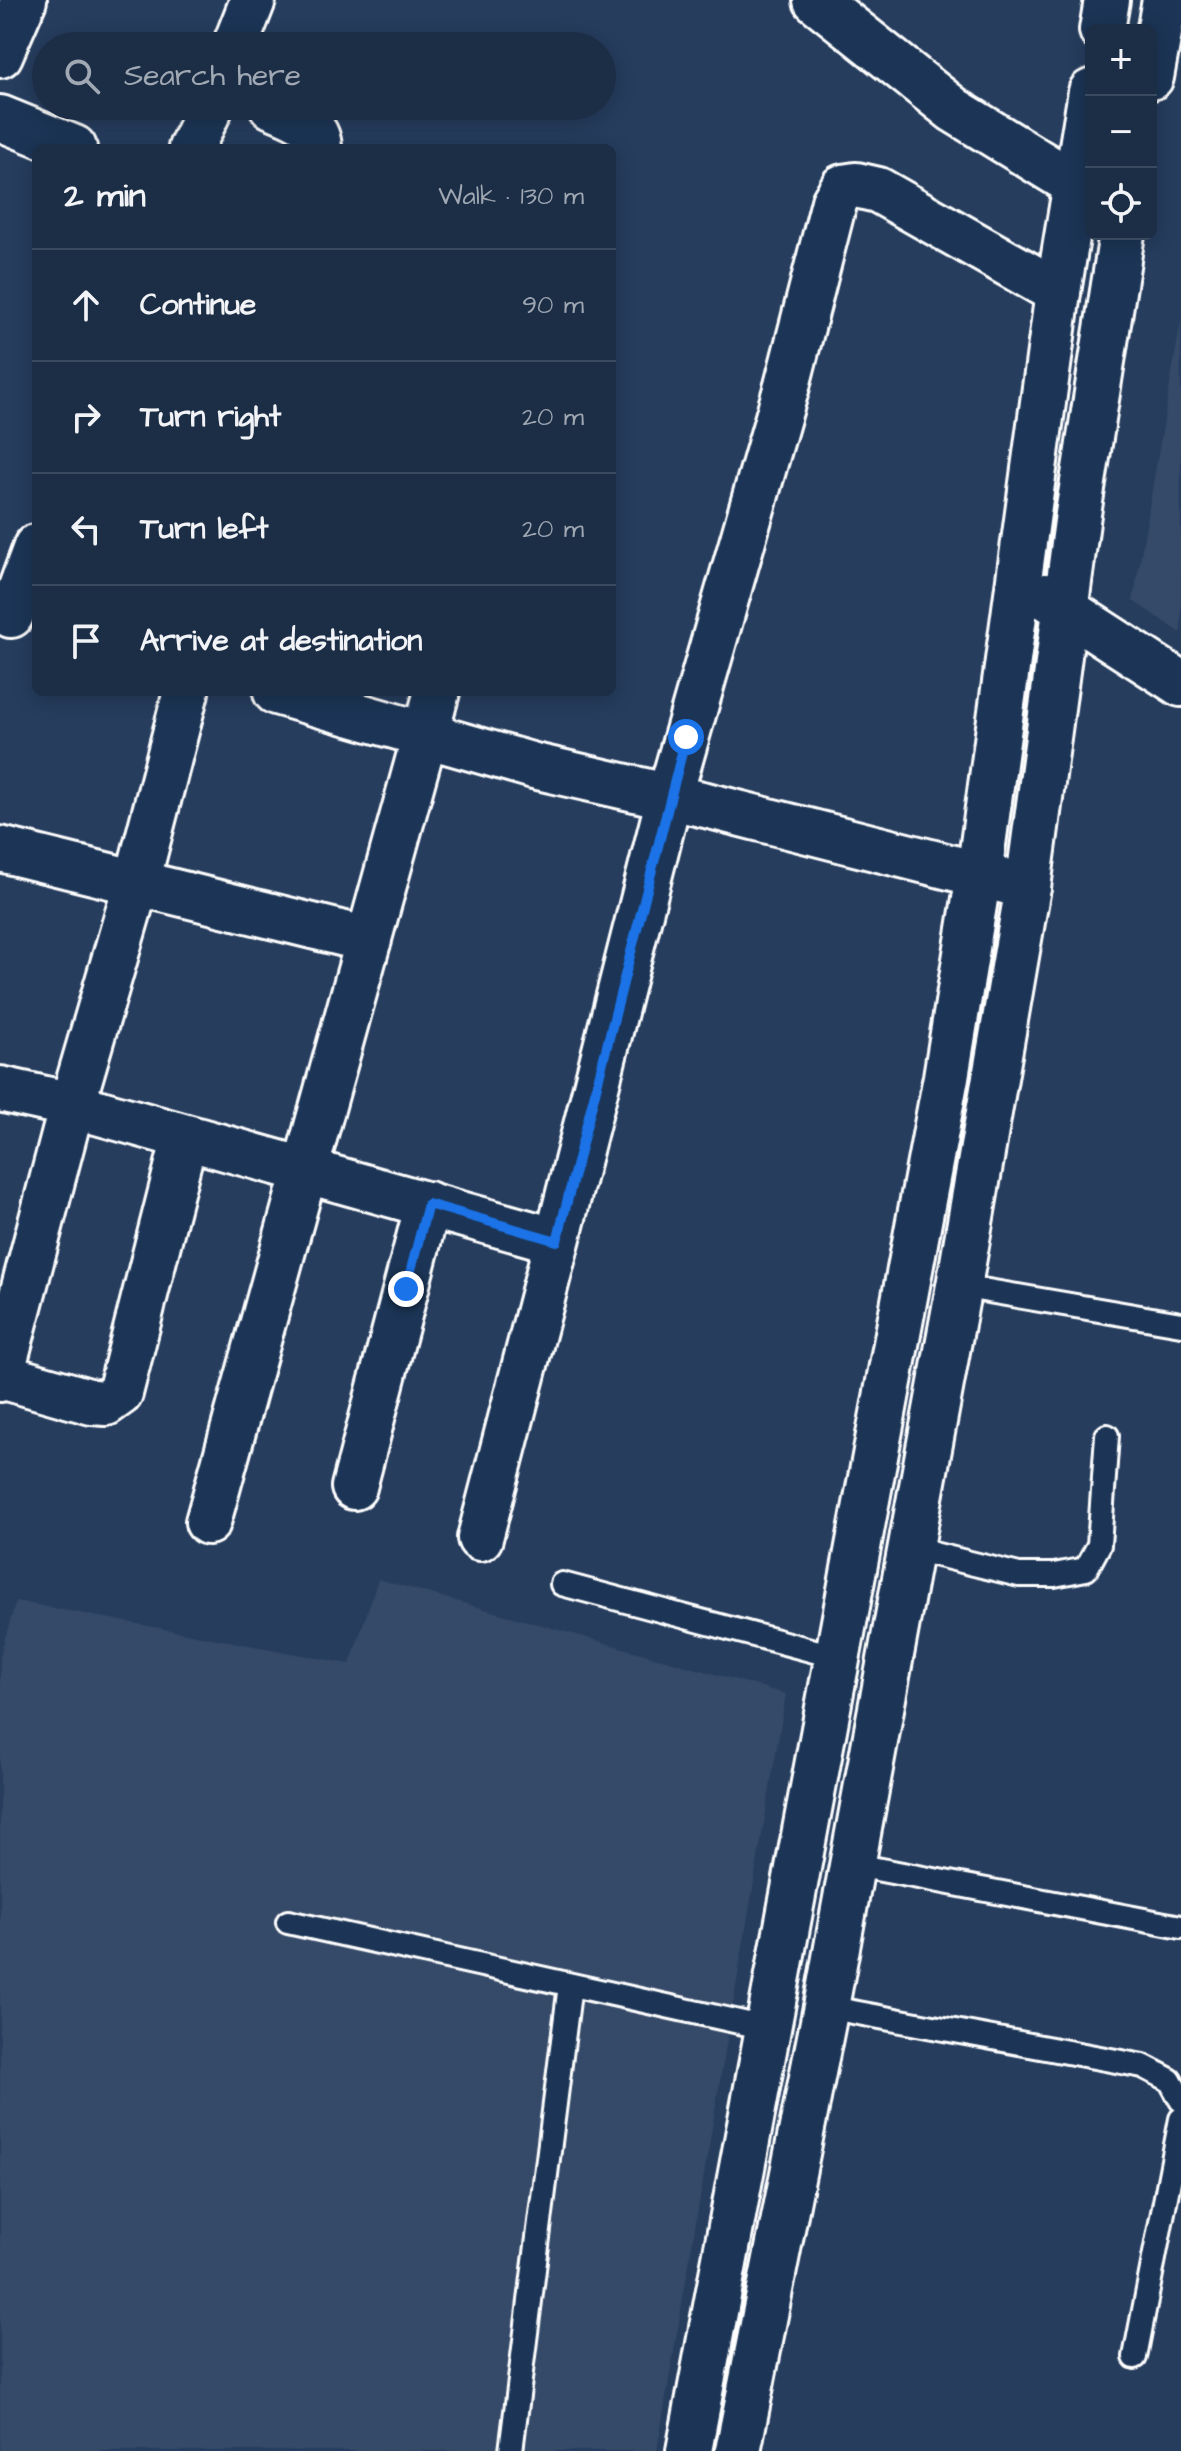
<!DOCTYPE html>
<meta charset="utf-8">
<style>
body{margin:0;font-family:"Architects Daughter",sans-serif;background:#293a51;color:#f1f3f6}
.controls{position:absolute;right:24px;top:24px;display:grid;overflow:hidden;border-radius:12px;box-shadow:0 4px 20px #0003}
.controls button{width:72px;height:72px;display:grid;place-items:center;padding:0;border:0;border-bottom:2px solid #3a4a5f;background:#1c2e46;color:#f1f3f6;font:40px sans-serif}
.stop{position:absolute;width:24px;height:24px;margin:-18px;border:6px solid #1a73e8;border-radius:50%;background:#fff}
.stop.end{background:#1a73e8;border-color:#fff;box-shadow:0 2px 8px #0008}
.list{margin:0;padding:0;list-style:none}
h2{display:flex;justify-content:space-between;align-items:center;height:104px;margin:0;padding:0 32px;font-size:34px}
h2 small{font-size:26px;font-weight:400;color:#a0a8b3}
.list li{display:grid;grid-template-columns:52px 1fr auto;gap:24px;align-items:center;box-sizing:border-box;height:112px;padding:0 32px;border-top:2px solid #3a4a5f}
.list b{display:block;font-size:30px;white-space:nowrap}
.list em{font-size:26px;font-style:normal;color:#a0a8b3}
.icon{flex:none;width:44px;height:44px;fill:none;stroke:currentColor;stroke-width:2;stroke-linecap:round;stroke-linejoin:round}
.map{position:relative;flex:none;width:1181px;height:2451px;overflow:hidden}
.search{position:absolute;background:#1c2e46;box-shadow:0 4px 20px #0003;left:32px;top:32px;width:584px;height:88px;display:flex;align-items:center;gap:20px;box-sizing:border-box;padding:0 28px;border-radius:44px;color:#a0a8b3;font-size:30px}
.panel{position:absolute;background:#1c2e46;box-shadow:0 4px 20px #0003;left:32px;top:144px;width:584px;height:552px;border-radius:12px}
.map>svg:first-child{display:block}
.built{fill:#344a68}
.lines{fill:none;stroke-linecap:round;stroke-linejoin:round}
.lane-casing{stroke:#fff;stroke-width:28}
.street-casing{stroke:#fff;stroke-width:50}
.secondary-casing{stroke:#fff;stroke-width:50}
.lane{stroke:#1d3557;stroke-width:22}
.street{stroke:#1d3557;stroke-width:44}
.secondary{stroke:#1d3557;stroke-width:44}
.route{stroke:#1a73e8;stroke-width:10}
</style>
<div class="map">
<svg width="1181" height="2451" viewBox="0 0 1181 2451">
<rect width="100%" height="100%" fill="#263d5e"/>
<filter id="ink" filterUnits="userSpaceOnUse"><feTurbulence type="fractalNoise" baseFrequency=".0125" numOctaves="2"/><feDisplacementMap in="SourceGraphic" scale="16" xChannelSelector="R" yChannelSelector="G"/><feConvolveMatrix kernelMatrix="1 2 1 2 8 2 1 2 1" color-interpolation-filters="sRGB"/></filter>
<g filter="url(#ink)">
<!-- built -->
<path class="built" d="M1181 320V633L1133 601Z
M378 1579 786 1694 657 2451H0V1655L16 1601 350 1664Z"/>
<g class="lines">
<defs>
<path id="lane" d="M959 1286 1181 1324
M909 1548 1019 1575H1054L1086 1569 1099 1545 1107 1436
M562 1584 837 1657
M850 1864 1181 1927
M288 1922 766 2028
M826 2007 1143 2066 1170 2080 1181 2100
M1135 2357 1181 2119
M511 2451 570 1985"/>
<path id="street" d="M235 46 253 0
M0 55 24 0
M272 106C293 115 318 122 319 148
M0 118 74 148
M191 148 211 106
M11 615 36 547
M276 692 534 766 706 805 1028 887
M0 849 369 940
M0 1089 72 1105 557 1241 669 798 787 386 834 202 843 187 856 185 878 190 1058 292
M1 1376 92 1402 106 1403 120 1393 185 1137
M0 1379 72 1105 137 882 186 692
M354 1487 428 1204
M208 1522 437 692
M480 1538 557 1241"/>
<path id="secondary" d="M816 0 954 110 1091 194
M1102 30 1107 0
M1151 77 1165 0
M1045 596 1181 684
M689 2451 946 1077 979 874 1058 292 1091 92
M738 2451 826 2007 959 1286 1028 887 1078 514 1122 234"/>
</defs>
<!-- lane casing -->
<use href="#lane" class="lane-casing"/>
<!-- street casing -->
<use href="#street" class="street-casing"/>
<!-- secondary casing -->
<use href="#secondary" class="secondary-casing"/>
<!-- lane -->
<use href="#lane" class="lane"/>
<!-- street -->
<use href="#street" class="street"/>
<!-- secondary -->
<use href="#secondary" class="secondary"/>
</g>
</g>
<g class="lines" filter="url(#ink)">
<!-- route -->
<path class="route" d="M406 1289 428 1204 557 1241 686 737"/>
</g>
</svg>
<div class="controls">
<button>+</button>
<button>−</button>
<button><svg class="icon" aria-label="locate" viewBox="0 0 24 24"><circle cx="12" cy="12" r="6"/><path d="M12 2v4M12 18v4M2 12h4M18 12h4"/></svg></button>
</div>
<div class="stop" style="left:686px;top:737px"></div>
<div class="stop end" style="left:406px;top:1289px"></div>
<div class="search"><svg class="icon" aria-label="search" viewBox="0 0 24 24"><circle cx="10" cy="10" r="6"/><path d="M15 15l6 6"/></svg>Search here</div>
<section class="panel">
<h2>2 min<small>Walk · 130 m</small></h2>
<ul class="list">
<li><svg class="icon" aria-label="ahead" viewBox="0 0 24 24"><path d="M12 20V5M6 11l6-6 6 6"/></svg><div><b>Continue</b></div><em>90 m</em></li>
<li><svg class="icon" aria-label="right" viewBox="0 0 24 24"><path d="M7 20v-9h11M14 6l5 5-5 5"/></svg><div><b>Turn right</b></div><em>20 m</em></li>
<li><svg class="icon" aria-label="left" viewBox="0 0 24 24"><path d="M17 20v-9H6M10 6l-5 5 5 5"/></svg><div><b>Turn left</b></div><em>20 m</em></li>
<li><svg class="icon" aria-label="arrive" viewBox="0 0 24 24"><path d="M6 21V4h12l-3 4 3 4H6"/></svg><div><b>Arrive at destination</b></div></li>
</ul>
</section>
</div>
